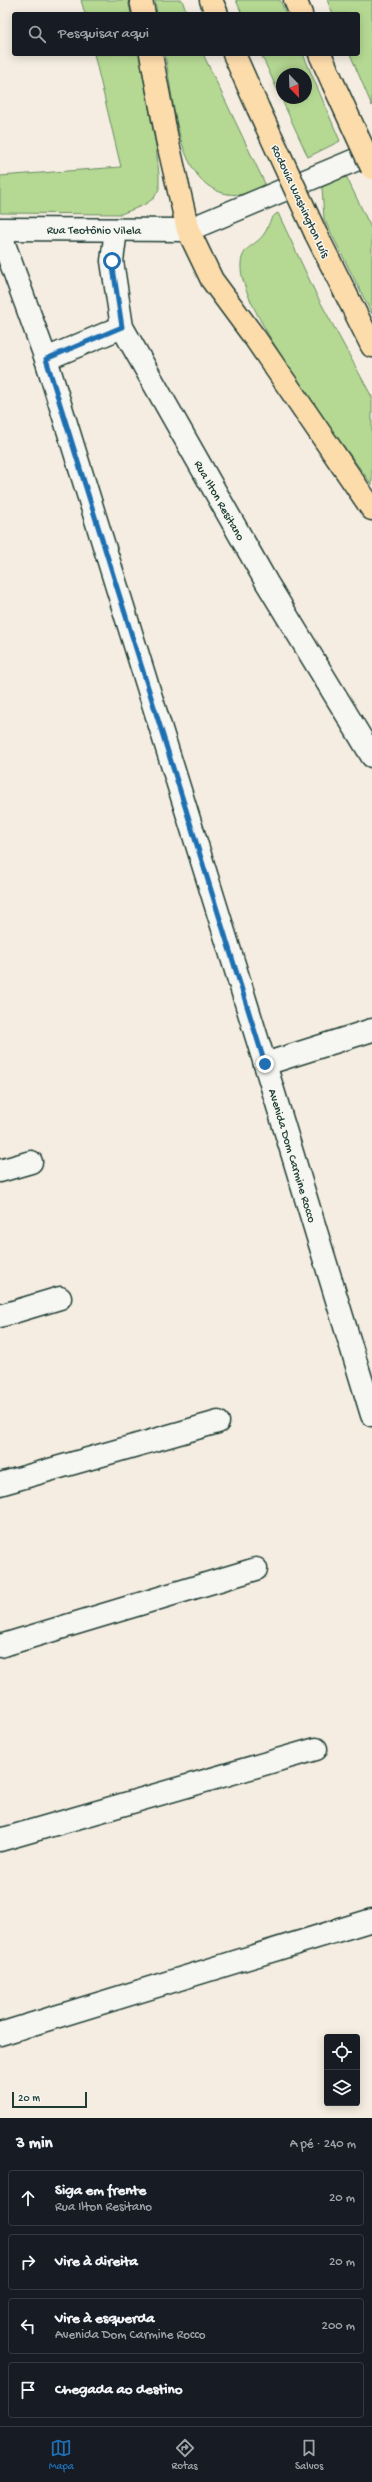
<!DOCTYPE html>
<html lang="pt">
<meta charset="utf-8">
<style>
body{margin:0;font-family:"Gochi Hand",sans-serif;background:#20242c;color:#f1f3f6}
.controls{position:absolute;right:12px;bottom:12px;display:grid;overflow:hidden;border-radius:4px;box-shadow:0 2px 10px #0003}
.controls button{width:36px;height:36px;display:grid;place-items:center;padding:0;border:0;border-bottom:1px solid #363941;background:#171b24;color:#f1f3f6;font:20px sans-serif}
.compass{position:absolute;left:276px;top:68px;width:36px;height:36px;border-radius:50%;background:#171b24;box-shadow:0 2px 10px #0003;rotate:157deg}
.scale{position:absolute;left:12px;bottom:10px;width:75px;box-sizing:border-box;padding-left:4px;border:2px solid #1f3d34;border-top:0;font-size:11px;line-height:14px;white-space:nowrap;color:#1f3d34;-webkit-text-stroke:3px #f6f6f2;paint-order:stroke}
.stop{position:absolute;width:12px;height:12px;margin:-9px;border:3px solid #1f6fb2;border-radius:50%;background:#fff}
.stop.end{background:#1f6fb2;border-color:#fff;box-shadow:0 1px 4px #0008}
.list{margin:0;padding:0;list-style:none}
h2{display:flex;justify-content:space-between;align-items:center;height:52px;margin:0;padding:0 16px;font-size:17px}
h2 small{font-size:13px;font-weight:400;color:#9ea1a6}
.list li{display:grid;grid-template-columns:26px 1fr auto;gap:12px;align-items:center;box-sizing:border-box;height:56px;margin:0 8px 8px;padding:0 8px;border:1px solid #363941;border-radius:4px}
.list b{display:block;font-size:15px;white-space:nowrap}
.list p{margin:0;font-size:13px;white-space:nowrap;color:#9ea1a6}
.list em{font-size:13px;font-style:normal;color:#9ea1a6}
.icon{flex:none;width:22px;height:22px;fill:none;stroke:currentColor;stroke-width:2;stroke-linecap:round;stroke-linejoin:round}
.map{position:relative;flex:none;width:372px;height:2118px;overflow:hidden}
.search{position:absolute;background:#171b24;box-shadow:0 2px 10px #0003;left:12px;right:12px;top:12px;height:44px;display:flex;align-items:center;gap:10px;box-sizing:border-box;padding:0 14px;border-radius:4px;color:#9ea1a6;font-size:15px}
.sheet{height:308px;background:#171b24}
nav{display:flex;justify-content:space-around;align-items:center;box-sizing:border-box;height:56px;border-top:1px solid #363941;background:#171b24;font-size:11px;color:#9ea1a6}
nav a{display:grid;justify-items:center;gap:2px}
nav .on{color:#1f6fb2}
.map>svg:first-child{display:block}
.green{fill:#b5d993;stroke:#6a8b64;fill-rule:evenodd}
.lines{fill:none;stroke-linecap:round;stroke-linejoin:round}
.street-casing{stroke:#1f3d34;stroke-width:25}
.secondary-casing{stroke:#1f3d34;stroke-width:25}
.highway-casing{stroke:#1f3d34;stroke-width:25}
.street{stroke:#f6f6f2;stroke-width:22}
.secondary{stroke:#f6f6f2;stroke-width:22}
.highway{stroke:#fddcac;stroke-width:22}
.highway-bridge-casing{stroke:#1f3d34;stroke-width:25;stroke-linecap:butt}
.highway-bridge{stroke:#fddcac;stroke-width:22}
.route{stroke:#1f6fb2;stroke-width:5}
.labels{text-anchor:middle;stroke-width:3;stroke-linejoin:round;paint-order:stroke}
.street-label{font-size:12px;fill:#1f3d34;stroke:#f6f6f2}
</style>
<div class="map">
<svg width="372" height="2118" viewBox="0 0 372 2118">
<rect width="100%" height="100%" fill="#f5ede1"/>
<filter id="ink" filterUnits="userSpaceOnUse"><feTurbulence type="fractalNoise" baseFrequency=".025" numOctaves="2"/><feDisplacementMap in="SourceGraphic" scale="8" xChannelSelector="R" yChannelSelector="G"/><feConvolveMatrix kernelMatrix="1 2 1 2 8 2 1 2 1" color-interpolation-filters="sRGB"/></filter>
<g filter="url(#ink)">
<!-- green -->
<path class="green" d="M81 0H128L131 14H85Z
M155 0H182L187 14H157Z
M236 0H280L286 14H242Z
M327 0H372V106L350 54H358V14H333Z
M94 54H139L156 146 159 175V189L154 198 144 205 121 214 0 213V176L121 167Z
M165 54H203L267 188C178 223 176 112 165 54Z
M261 54H303L340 141 308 157ZM282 74H306V98H282Z
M346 176 372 230V314L324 219 322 187Z
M278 213 316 294 372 397V485C343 444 237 308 241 264 242 246 256 246 264 234 270 226 268 218 278 213Z"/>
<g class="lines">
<defs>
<path id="street" d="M265 1064 372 1030
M0 1171 31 1162
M0 1316 60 1298
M0 1484 218 1422
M0 1646 256 1569
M0 1840 316 1749
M0 2034 372 1920"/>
<g id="secondary">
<path id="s1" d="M0 229 188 230 372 153"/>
<path id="s2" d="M116 230 112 261 122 327 267 583 372 756"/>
<path id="s3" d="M0 233 46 359 265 1064 372 1415"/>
<path d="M46 359 122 327"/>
</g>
<path id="highway" d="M141 0 144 14
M211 0 217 14
M295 0 301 14
M151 54 167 139 188 230 212 280 255 338 372 509
M234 54 258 108
M320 54 333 83
M316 234 372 346"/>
</defs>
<!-- street casing -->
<use href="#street" class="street-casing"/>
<!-- secondary casing -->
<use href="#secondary" class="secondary-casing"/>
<!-- highway casing -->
<use href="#highway" class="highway-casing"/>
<!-- street -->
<use href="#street" class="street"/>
<!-- secondary -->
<use href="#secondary" class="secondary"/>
<!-- highway -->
<use href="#highway" class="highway"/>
<defs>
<path id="highway-bridge" d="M333 83 372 168
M258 108 316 234"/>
</defs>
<!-- highway-bridge casing -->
<use href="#highway-bridge" class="highway-bridge-casing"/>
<!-- highway-bridge -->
<use href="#highway-bridge" class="highway-bridge"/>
</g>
</g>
<g class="lines" filter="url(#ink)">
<!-- route -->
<path class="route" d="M112 261 122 327 46 359 265 1064"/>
</g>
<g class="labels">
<!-- street labels -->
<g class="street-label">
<text transform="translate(301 201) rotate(65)" y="4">Rodovia Washington Luís</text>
<text dy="4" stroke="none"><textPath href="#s1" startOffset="94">Rua Teotônio Vilela</textPath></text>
<text dy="4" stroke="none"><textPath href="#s2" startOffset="297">Rua Ilton Resitano</textPath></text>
<text dy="4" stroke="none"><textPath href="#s3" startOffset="968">Avenida Dom Carmine Rocco</textPath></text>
</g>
</g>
</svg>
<div class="controls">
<button><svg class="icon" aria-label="locate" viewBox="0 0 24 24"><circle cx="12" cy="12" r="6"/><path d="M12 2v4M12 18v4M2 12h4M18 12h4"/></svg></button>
<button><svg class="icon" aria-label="layers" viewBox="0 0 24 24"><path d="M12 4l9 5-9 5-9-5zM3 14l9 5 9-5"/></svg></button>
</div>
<svg class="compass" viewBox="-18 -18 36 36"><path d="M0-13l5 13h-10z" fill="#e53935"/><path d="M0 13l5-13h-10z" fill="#9ea1a6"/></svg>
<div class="scale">20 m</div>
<div class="stop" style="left:112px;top:261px"></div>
<div class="stop end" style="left:265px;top:1064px"></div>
<div class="search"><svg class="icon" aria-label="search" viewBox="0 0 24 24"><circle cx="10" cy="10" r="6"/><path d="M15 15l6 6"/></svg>Pesquisar aqui</div>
</div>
<section class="sheet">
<h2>3 min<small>A pé · 240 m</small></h2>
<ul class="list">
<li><svg class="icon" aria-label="ahead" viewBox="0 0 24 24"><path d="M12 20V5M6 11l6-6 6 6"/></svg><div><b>Siga em frente</b><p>Rua Ilton Resitano</p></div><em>20 m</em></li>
<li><svg class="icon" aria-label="right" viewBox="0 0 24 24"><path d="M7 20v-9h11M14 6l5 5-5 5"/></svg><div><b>Vire à direita</b></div><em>20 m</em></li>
<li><svg class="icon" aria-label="left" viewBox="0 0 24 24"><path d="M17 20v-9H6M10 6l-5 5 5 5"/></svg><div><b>Vire à esquerda</b><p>Avenida Dom Carmine Rocco</p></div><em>200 m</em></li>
<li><svg class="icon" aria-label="arrive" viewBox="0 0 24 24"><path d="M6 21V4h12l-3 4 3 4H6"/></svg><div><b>Chegada ao destino</b></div></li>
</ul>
</section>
<nav>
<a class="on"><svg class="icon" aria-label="map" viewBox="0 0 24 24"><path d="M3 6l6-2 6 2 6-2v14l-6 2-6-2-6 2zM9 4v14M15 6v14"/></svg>Mapa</a>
<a><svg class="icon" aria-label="directions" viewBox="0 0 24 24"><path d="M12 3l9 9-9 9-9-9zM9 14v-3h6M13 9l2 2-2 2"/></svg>Rotas</a>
<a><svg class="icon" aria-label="saved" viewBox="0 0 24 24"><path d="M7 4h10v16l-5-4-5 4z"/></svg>Salvos</a>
</nav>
